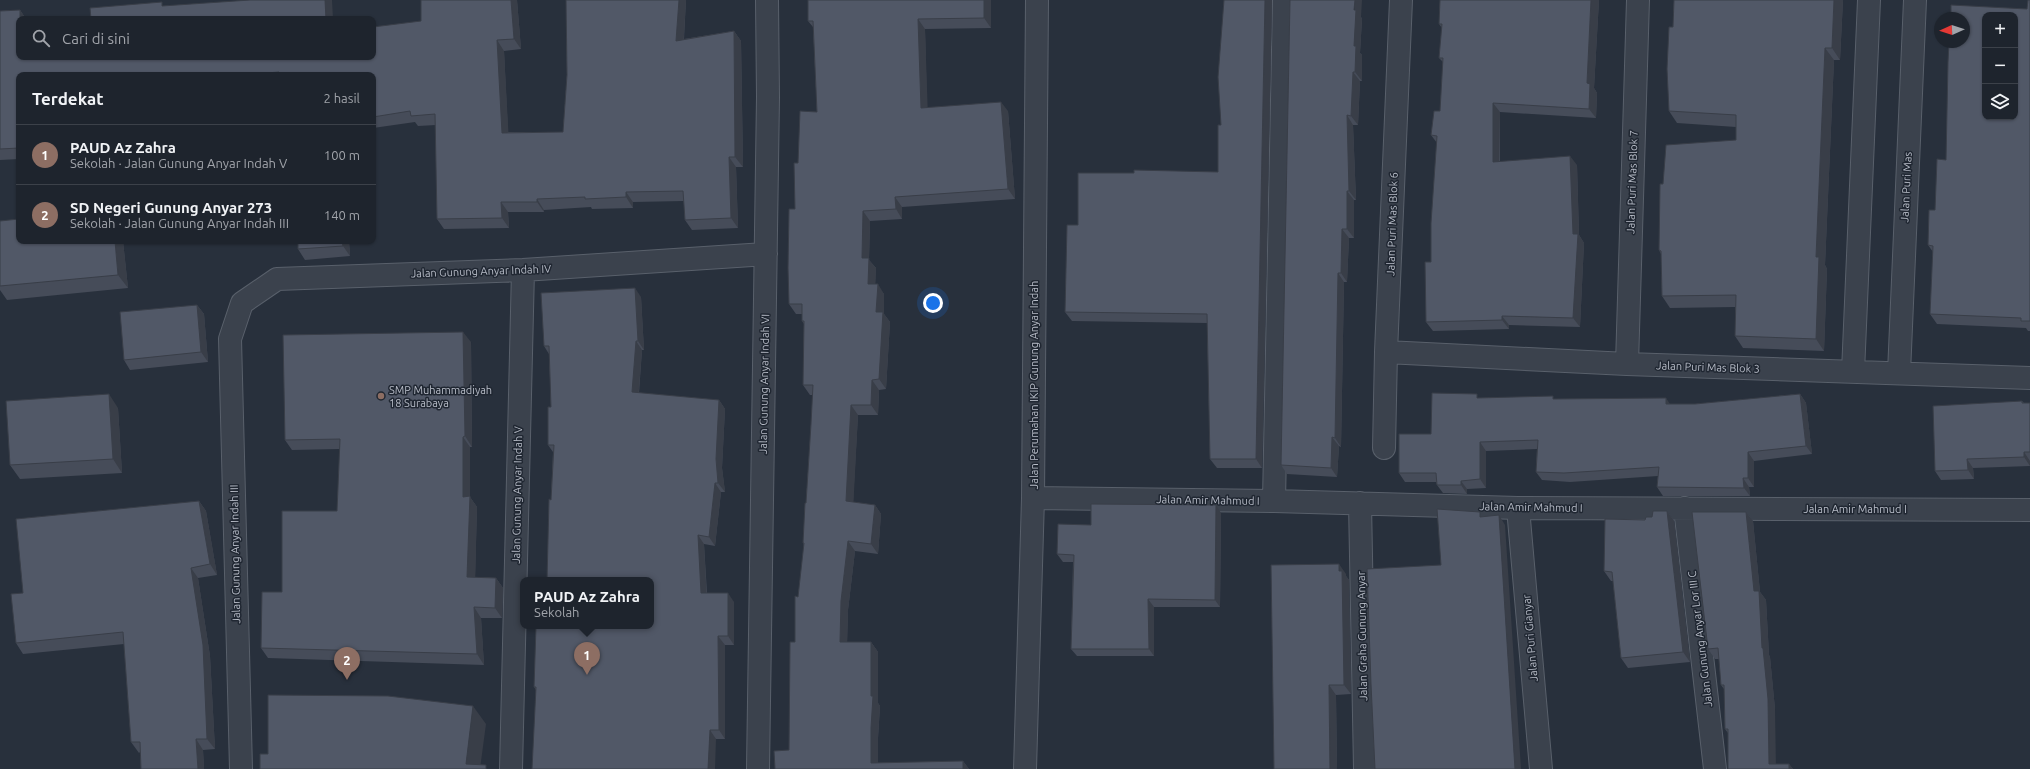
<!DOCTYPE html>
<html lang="id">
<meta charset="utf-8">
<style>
body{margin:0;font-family:Ubuntu,sans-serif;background:#2b3039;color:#f1f3f6}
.controls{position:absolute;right:12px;top:12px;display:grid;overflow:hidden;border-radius:8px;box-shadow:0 1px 3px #0004}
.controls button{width:36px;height:36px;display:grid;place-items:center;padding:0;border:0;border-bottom:1px solid #3c4149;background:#1e242d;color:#f1f3f6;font:20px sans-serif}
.compass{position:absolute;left:1934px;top:12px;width:36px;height:36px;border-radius:50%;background:#1e242d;box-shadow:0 1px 3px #0004;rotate:267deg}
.you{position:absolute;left:933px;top:303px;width:14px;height:14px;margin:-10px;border:3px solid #fff;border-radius:50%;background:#1a73e8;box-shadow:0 0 0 6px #1a73e833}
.badge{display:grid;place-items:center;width:26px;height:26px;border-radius:50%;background:#db2777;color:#fff;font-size:13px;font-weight:700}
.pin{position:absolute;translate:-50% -33px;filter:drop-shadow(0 1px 2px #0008)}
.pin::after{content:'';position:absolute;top:21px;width:14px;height:12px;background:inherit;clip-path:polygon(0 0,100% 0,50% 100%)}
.popup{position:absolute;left:520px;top:577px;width:134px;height:52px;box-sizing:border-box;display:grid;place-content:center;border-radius:8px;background:#1e242d;filter:drop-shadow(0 1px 3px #0005);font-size:13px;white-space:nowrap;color:#a1a4aa}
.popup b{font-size:15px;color:#f1f3f6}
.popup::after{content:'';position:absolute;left:50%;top:100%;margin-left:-8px;border:8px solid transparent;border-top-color:#1e242d}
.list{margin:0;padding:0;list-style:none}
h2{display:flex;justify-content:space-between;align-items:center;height:52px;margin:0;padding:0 16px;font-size:17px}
h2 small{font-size:13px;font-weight:400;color:#a1a4aa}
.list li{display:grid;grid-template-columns:26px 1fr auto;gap:12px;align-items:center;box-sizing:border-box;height:60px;padding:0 16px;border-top:1px solid #3c4149}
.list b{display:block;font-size:15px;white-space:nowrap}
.list p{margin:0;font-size:13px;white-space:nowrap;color:#a1a4aa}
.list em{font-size:13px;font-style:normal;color:#a1a4aa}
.icon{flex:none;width:22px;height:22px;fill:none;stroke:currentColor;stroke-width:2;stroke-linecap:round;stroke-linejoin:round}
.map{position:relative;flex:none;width:2030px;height:769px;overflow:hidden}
.search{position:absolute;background:#1e242d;box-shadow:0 1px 3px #0004;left:16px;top:16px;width:360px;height:44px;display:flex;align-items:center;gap:10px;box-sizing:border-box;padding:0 14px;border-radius:8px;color:#a1a4aa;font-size:15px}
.panel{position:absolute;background:#1e242d;box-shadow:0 1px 3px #0004;left:16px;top:72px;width:360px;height:172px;border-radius:8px}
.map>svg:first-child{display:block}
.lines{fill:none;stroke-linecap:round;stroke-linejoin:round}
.minor-casing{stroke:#59606b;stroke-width:24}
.minor{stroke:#3b424d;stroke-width:22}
.wall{fill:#464c59}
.shaded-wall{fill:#393e48}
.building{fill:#515867;stroke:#393e48;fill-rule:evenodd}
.education-dot{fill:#8d6e63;stroke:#202732;stroke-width:1.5}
.labels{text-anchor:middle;stroke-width:3;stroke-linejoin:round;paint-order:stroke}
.street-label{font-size:11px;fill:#b8bdc8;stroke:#202732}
.poi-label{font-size:11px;fill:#b8bdc8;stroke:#202732;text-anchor:start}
</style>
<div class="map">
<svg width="2030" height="769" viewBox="0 0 2030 769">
<rect width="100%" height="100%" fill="#28303c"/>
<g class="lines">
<defs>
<path id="minor" d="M1386 352 1627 364 2030 378
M1627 364 1638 0
M1853 372 1869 0
M1899 373 1915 0
M1384 448 1386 352 1401 0
M1033 498 1274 501 1518 508 2030 510
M1274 501 1284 0
M1360 503 1365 769
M1518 508 1541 769
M1685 508 1715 769
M241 769 230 339 242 303 277 279 523 270 766 254
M511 769 523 270
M758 769 768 97 767 0
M1025 769 1033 498 1037 0"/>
</defs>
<!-- minor casing -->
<use href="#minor" class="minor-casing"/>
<!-- minor -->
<use href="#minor" class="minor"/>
</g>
<!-- wall -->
<path class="wall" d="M421 0H517L521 49 504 51 508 132H563L567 75 566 0H686L684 39 734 31 741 41 743 167H736L738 228 692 230 685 220 684 201 633 202V208L592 209 591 207 544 210V212H508L509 228 444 229 437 219 436 125 418 126 415 122 373 128V75H19V159L0 160V11L20 10 26 19H19V57H373L421 21Z
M991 0V28L925 29 927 107 1008 111 1015 199 902 207V219L870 221 869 260 876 268 875 284 884 294V314L890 322 886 389 879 390 878 415H858L853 502 875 505 881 514 878 554 855 551 848 610 847 642H871L878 652V703L880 706 878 738V763L963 761 969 769H775L789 750 798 597 804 545 803 543 806 503 811 424 813 395H810L803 385 804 324 802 321V314H796L789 304 798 163 817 112 813 27 808 21Z
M1224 0H1272L1262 468H1217L1210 459 1207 323 1072 321 1065 312 1078 225 1218 172 1221 125Z
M1440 0H1599L1594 88 1597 93 1596 118 1500 112V162L1577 165 1579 235 1584 243 1580 327 1509 325V329L1433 331 1426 322 1431 262 1437 143 1431 135 1440 111 1443 62 1439 58 1442 28 1439 24Z
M1674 0H1843L1840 60H1834L1825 265 1827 269 1824 351 1743 348 1735 336V307L1670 308 1662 296 1661 254 1659 250 1663 184 1736 140V127L1677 123 1669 111Z
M2030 0V331H2028L2026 328 1937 324 1930 314 1933 252 1928 245 1946 160 2027 9Z
M1361 17 1362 19 1360 53 1362 55V81H1360L1358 125H1353L1356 200H1354V238H1349L1347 282H1344L1341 447 1339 446 1337 477 1287 474 1281 465Z
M0 221 123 241 128 288 7 300 0 290Z
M349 241 350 256 305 260 298 249Z
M641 297 644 350H642L639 393 719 400 725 409 722 468 725 492H721L715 546 704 544 707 593 734 602V645H725V739H716L536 690 534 687 651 626 551 500 553 452 548 445 551 407 549 354 544 346Z
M197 305 204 314 208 362 130 370 124 360Z
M471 342 472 447H470V497L477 507 475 577 496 578 503 588 502 618H481L484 665 268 658 261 648 282 592 337 511 340 449 292 450 285 440Z
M1800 394 1806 403 1812 454 1754 461V487H1749L1750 496H1663L1657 487 1658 476 1570 482 1542 480 1536 472 1537 449 1486 451V488L1467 489V494L1443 493 1437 485 1436 482H1405L1399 473 1431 434 1480 398 1555 399 1670 404H1695Z
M2022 401 2024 403H2030V466L1973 468 1974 479 1941 480 1935 471Z
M118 408 122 473 20 479 10 465Z
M199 501 206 511 217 575 198 578 210 656 215 749 203 750 204 769H141L140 752 139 753 131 742 124 644 23 654 16 643 23 593Z
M1667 511 1674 521 1690 662 1628 668 1621 658 1613 581H1611L1604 571 1645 520Z
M1746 512 1753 521 1760 592 1766 600 1769 655 1770 657 1775 709V764H1789L1793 769H1728V733L1725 729 1724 689 1721 685 1719 659H1715L1708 649Z
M1221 513 1220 607H1154V656H1077L1071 649 1073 562H1063L1057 554 1091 525Z
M1271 565 1346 574V576L1349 580 1351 694 1336 695 1337 769Z"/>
<!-- shaded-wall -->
<path class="shaded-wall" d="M325 0H332L333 19H326Z
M511 0H517L521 49 514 39Z
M679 0H686L683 51 676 41Z
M984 0H991V28L984 18Z
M1265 0H1272L1262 468 1256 459Z
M1355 0H1362L1361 17 1362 19 1360 53 1362 55V81L1355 72 1354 46Z
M1591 0H1599L1594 88 1597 93 1596 118 1589 109 1587 83Z
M1834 0H1843L1840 60 1832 48Z
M20 10 26 19H20Z
M918 19 925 29 928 118 921 108Z
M734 31 741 41 743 167 735 157Z
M497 40 504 51 509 143 502 133Z
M1825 48 1834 60 1825 265 1827 269 1824 351 1816 339V257Z
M1353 72 1360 81 1358 125 1351 116Z
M1001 102 1008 111 1015 199 1008 189Z
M1493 103 1500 112 1499 172 1493 162Z
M1347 115 1353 125 1356 200 1349 191Z
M1570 156 1577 165 1579 235 1584 243 1580 327 1573 318V234Z
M729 157 736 167 738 228 731 218Z
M1347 191 1354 200V238L1347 229Z
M626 192 633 202V208L626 197Z
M895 197 902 207V219L896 209Z
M537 199 544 210V212L537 202Z
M501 202 508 212 509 228 502 218Z
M863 211 870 221 869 260 876 268 875 294 868 284 862 258Z
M1342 229 1349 238 1347 282 1341 273Z
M115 241H123L128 288 118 275Z
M342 241H349L350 256 343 246Z
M1338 273 1344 282 1341 447 1335 438Z
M878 284 884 294V314L890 322 886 389 879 379 876 312Z
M635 288 641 297 644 350 638 341Z
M197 305 204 314 208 362 201 352Z
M1502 316 1509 325V329L1502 320Z
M463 332 471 342 472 447 465 436Z
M636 341 642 350 638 401 632 392Z
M872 380 879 390 878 415 871 405Z
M109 394 118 408 122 473 113 459Z
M1800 394 1806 403 1812 454 1806 446Z
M1666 398 1672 407 1666 404Z
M719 400 725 409 722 468 725 492 718 483 716 459Z
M851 405 858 415 853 511 846 501Z
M463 437 470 447V497L477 507 475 587 467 577 463 497Z
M1332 437 1339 446 1337 477 1331 468Z
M1480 442 1486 451V488L1480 479Z
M1748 452 1754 461V487L1748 478Z
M2024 452 2030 461V466L2024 457Z
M1967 459 1973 468 1974 479 1968 470Z
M1743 478 1749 487 1750 496 1744 488Z
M1461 481 1467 489V494L1461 485Z
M715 483 721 492 715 546 709 537Z
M199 501 206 511 217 575 210 564Z
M875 505 881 514 878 554 871 544Z
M1216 505 1221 513 1220 607 1215 600Z
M1667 511 1674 521 1690 662 1683 652Z
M1746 512 1753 521 1760 592 1766 600 1769 655 1770 657 1775 709 1776 769 1769 764 1762 648 1754 591Z
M1499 515 1505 525 1521 769H1515Z
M698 535 704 544 707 602 701 593Z
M848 541 855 551 848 610 847 652 840 642 841 601Z
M1339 564 1346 574V576L1349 580 1351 694 1344 685Z
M191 568 198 578 210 656 215 749 207 739Z
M496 578 503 588 502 618 495 608Z
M728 593 734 602V645L728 636Z
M1148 599 1154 607V656L1149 649Z
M474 607 481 618 484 665 477 654Z
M718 636 725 645V739L719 730Z
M871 642 878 652V703L880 706 878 738V769L871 763Z
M1329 685 1336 695 1337 769H1330Z
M473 706 486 724 480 769 466 764Z
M710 730 716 739 715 769H708Z
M196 739 203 750 204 769H198Z
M963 761 969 769H963Z
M1789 764 1793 769H1789Z"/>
<!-- building -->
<path class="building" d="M250 0H325L326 19H91L90 8 162 2V6Z
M421 0H511L514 39 497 40 502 133 563 132 567 75 566 0H679L676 41 734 31 735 157H729L731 218 685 220 683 191 626 192V197L585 199V197L537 199V202H501L502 218 437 219 435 114 411 116 410 111 373 117V75H279V72L243 75H19V148L0 149V11L20 10V19H19V57H373V27L421 21Z
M808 0H984V18L918 19 921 108 1001 102 1008 189 895 197 896 209 863 211 862 258H869L868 284H878L876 312H883L879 379 872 380 871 405H851L846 501 875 505 871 544 848 541 841 601 840 642H871V696H873L871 728V763L963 761V769H775L774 751 789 750 790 642H795V596L798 597 804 543H803L805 503H806L811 424 813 385H803L804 321H802V304H789L788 268 789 209H795L794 163H798L800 111 817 112 813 21H808Z
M1224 0H1265L1256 459H1210L1207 314 1065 312 1067 225H1078V173H1134V170L1218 172V125H1221L1218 77Z
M1290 0H1355L1354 10H1356L1354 46H1356L1355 72H1353L1351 116 1347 115 1349 191H1347V229H1342L1341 273H1338L1335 438 1332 437 1331 468 1281 465Z
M1440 0H1591L1587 83 1590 84 1589 109 1493 103V162L1570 156 1573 234H1578L1573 318 1502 316V320L1426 322 1425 262H1431V223L1437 136 1431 135 1434 111H1440L1443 58H1439L1442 24H1439Z
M1674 0H1834L1832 48H1825L1816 257H1819L1816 339 1735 336 1736 295 1662 296 1661 251 1659 250 1660 184H1663L1666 145 1736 140V115L1669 111 1667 69 1669 27H1673Z
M2028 0H2030V321H2021V318L1930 314 1933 246 1928 245 1929 210H1935L1937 159 1946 160 1948 62 1949 42H1964V18H1951V5L2027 9ZM1985 15H2015V117H1985Z
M19 219V241H115L118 275 0 286V221Z
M298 241H342L343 246 298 249Z
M635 288 638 341H636L632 392 719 400 716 459 718 483H715L709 537 698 535 701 593H728V636H718L719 730H710L708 769H532L536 687H534L536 626H651V580H547L549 499 551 500 554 445H548V407H551L549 346H544L541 293Z
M197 305 201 352 124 360 120 312Z
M463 332 465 436 463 437V497L470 496 467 577 496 578 495 608 474 607 477 654 261 648 262 592H282V511H337L340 439 285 440 283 335Z
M1432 393 1477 394V398L1553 396V399L1666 398V404H1695L1800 394 1806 446 1748 452V478H1743L1744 488 1657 487 1659 467 1564 473 1536 472 1538 440 1480 442V479L1461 481V485H1437L1436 473H1399V434H1431Z
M109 394 113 459 10 465 6 401Z
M2022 401V403H2030V452H2024V457L1967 459 1968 470 1935 471 1933 406Z
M199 501 210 564 191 568 203 645 207 739H196L198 769H141L140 742H131L123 632 16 643 11 594 23 593 16 519Z
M1091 504 1216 505 1215 600 1148 599 1149 649H1071L1074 555 1057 554 1058 524 1091 525Z
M1437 509 1480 512V517L1499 515 1515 769H1375L1371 684 1367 569 1441 565Z
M1653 511H1667L1683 652 1621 658 1612 572 1604 571 1605 519 1645 520 1646 517H1652Z
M1692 512H1746L1754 591H1759L1762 648H1763L1768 699 1769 764H1789V769H1728V729H1725L1724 685H1721L1718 648 1708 649Z
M1339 564V571H1342L1344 685H1329L1330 769H1274L1271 565Z
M522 580H536H523V610H521Z
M268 695 388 696 473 706 466 764 486 765V769H260V754H268Z"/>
<!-- markers -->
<circle class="education-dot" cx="381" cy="396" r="4"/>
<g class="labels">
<!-- street labels -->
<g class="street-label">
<text transform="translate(1632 182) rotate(-88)" y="4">Jalan Puri Mas Blok 7</text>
<text transform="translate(1906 187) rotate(-87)" y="4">Jalan Puri Mas</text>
<text transform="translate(1392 224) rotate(-88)" y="4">Jalan Puri Mas Blok 6</text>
<text transform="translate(481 271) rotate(-2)" y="4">Jalan Gunung Anyar Indah IV</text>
<text transform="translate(1708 367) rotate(2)" y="4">Jalan Puri Mas Blok 3</text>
<text transform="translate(764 384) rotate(-89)" y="4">Jalan Gunung Anyar Indah VI</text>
<text transform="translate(1034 385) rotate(-90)" y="4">Jalan Perumahan IKIP Gunung Anyar Indah</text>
<text transform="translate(517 495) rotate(-89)" y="4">Jalan Gunung Anyar Indah V</text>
<text transform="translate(1208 500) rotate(1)" y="4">Jalan Amir Mahmud I</text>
<text transform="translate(1531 507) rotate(1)" y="4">Jalan Amir Mahmud I</text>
<text x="1855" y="513">Jalan Amir Mahmud I</text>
<text transform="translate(235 554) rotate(-91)" y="4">Jalan Gunung Anyar Indah III</text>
<text transform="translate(1362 636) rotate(-91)" y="4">Jalan Graha Gunung Anyar</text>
<text transform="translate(1530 638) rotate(-95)" y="4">Jalan Puri Gianyar</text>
<text transform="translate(1700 639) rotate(-97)" y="4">Jalan Gunung Anyar Lor III C</text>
</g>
<!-- poi labels -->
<g class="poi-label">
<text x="389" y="394">SMP Muhammadiyah<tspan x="389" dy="13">18 Surabaya</tspan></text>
</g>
</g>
</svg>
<div class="controls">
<button>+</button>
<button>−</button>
<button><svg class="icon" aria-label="layers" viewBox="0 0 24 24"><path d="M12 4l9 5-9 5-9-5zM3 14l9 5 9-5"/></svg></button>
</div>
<svg class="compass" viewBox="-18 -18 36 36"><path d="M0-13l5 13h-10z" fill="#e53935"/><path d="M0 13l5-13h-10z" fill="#a1a4aa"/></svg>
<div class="you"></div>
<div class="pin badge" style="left:587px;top:675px;background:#8d6e63">1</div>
<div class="popup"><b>PAUD Az Zahra</b>Sekolah</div>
<div class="pin badge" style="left:347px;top:680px;background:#8d6e63">2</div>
<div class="search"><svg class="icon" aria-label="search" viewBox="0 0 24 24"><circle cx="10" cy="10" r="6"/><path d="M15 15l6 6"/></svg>Cari di sini</div>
<section class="panel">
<h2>Terdekat<small>2 hasil</small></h2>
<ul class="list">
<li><span class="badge" style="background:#8d6e63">1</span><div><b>PAUD Az Zahra</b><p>Sekolah · Jalan Gunung Anyar Indah V</p></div><em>100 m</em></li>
<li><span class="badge" style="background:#8d6e63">2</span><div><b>SD Negeri Gunung Anyar 273</b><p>Sekolah · Jalan Gunung Anyar Indah III</p></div><em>140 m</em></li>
</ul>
</section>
</div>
